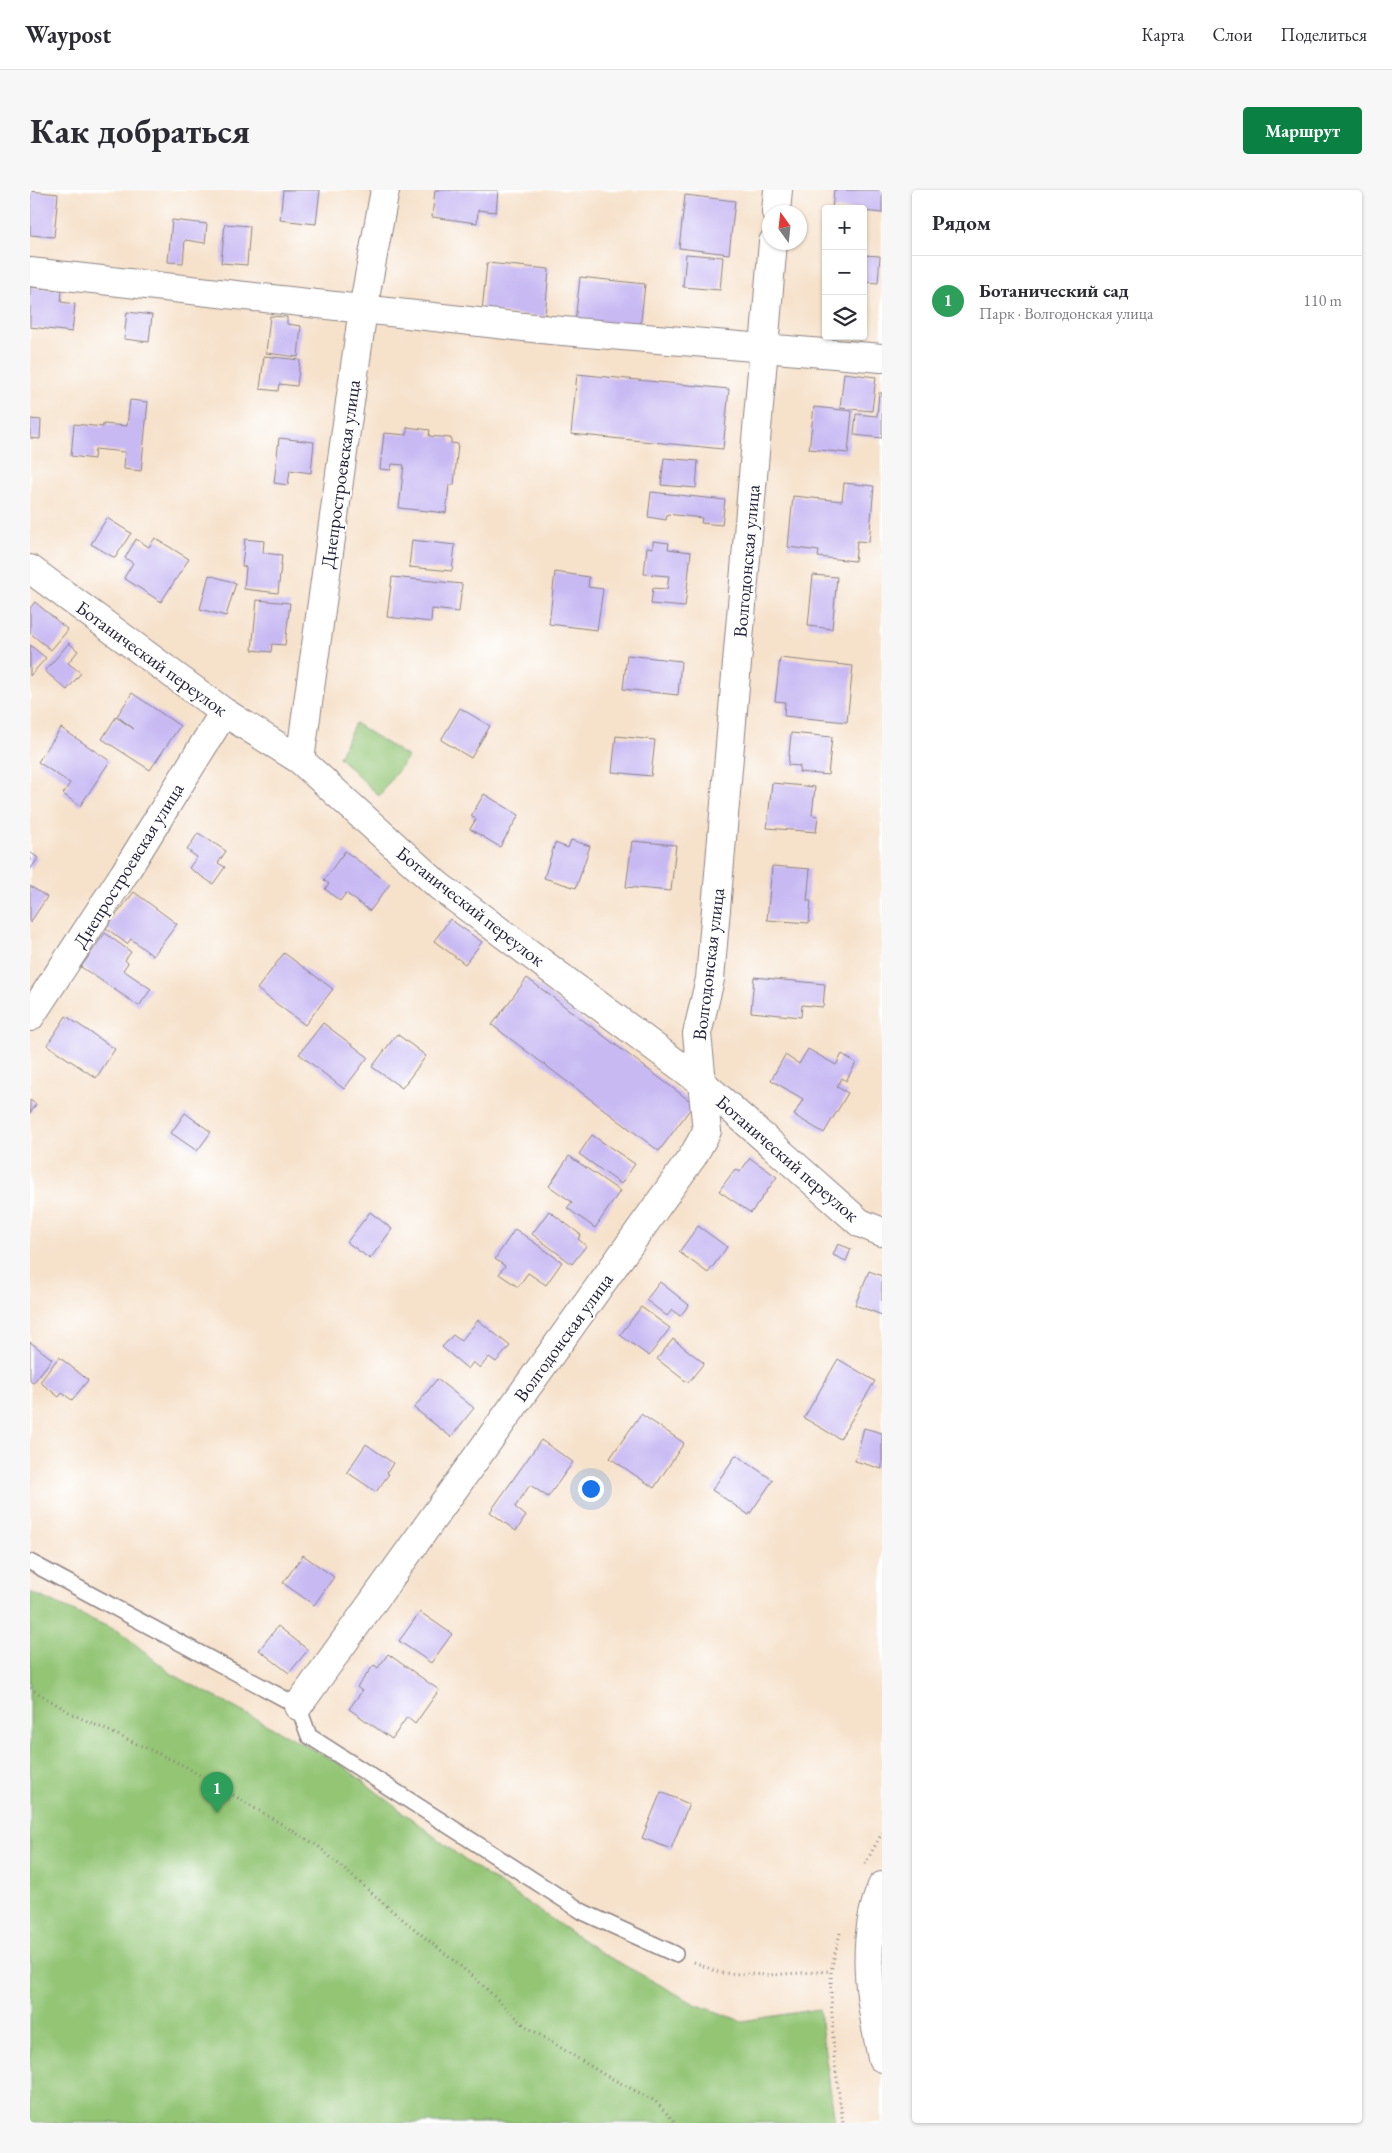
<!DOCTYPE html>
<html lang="ru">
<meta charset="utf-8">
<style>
body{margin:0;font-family:"EB Garamond",serif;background:#f7f7f7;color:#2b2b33}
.controls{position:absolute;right:15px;top:15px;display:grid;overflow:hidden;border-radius:5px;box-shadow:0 1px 4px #0004}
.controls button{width:45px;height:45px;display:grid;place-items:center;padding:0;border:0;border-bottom:1px solid #e1e1e2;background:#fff;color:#2b2b33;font:25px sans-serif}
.compass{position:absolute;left:732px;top:15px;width:45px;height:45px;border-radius:50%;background:#fff;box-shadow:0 1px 4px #0004;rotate:345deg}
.you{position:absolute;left:560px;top:1298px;width:18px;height:18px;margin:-12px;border:4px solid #fff;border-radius:50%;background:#1a73e8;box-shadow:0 0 0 8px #1a73e833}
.badge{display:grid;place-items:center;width:32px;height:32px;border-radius:50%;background:#0b8043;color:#fff;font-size:16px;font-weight:700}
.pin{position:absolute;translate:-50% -41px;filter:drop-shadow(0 1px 2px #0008)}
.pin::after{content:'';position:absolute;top:26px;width:18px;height:15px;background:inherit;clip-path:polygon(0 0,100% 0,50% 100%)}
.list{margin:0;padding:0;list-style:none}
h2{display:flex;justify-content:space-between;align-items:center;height:65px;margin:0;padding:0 20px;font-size:21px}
h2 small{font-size:16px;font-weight:400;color:#7c7c81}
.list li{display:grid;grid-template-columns:32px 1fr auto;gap:15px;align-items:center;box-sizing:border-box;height:90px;padding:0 20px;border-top:1px solid #e1e1e2}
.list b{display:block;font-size:19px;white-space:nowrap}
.list p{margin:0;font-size:16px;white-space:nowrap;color:#7c7c81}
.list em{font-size:16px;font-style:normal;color:#7c7c81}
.icon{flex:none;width:28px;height:28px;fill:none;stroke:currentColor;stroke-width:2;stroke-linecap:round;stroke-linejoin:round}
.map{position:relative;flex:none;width:852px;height:1933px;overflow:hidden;border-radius:5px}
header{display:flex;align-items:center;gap:30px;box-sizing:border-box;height:70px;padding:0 25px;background:#fff;border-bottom:1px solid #e1e1e2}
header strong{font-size:24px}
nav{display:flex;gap:28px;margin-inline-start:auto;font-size:18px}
.intro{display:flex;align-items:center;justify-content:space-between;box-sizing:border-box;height:120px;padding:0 30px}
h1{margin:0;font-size:35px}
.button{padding:12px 22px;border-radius:5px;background:#0b8043;color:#fff;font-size:18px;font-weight:700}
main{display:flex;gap:30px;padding:0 30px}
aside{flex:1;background:#fff;border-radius:5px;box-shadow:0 1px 4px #0004}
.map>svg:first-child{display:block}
.green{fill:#93c575;stroke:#5a7458}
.building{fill:#c8b9f3}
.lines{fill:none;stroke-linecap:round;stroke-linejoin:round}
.lane-casing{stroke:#8c8282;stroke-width:18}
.street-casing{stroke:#8c8282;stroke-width:30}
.primary-casing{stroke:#8c8282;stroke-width:30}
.path{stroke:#8c8282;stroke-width:3;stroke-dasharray:1 4;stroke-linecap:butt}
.lane{stroke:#fff;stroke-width:15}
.street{stroke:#fff;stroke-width:28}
.primary{stroke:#fff;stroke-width:28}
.labels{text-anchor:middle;stroke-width:4;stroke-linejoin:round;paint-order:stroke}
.street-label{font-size:19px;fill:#22223b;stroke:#fff}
</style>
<header>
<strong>Waypost</strong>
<nav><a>Карта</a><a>Слои</a><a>Поделиться</a></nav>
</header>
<div class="intro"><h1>Как добраться</h1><a class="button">Маршрут</a></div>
<main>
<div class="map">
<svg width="852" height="1933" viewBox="0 0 852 1933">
<rect width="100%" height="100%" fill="#fff"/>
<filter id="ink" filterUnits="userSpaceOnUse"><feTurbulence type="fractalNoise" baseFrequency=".02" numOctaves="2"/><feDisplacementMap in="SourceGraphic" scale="10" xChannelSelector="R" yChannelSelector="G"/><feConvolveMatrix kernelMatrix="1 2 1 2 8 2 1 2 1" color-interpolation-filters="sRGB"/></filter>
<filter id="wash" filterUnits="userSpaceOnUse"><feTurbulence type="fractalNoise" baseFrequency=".0096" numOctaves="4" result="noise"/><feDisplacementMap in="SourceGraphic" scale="20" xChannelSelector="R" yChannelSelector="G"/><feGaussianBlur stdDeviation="1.12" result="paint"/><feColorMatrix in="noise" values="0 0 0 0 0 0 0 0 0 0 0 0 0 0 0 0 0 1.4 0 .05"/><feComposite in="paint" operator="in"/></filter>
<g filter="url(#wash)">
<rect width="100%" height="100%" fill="#f6e1ca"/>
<!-- green -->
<path class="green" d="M325 533 378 567 349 606 309 567Z
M0 1402 90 1442 142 1484 312 1575 436 1671 570 1762 665 1814 712 1831 789 1819 805 1933H0Z"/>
<g id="blocks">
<!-- building -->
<path class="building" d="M253 0H290L286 34 250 30Z
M405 0H468L466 22 448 20 447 33 402 27Z
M804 0H852V23L833 21V19H802Z
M0 1 28 4 24 47 0 45Z
M655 5 705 11 699 64 649 58Z
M142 30 177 34 175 53 155 50 153 73 138 72Z
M195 34 220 36 217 75 191 73Z
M656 64 693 67 690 100 653 97Z
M833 65 850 66 848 93 836 92 835 103H833Z
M457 73 519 79 515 127 452 121Z
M550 87 615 94 610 139 545 132Z
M0 97 32 100 31 112 45 114 42 142 0 137Z
M97 122 122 125 119 152 94 149Z
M240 126 257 127V134L271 136 268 167 236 163Z
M234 166 270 170 267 196 249 194 248 201 230 199Z
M814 183 846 187 842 221 810 218Z
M547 184 699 199 693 259 541 244Z
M849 203H852V248L824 245 826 224 847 226Z
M100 210 118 212 111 281 94 279 95 262 65 259 64 269 41 266 44 234 73 237V234L97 236Z
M784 217 822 221 818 263 779 259Z
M0 229 11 230 10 249 0 248Z
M377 237 400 240 399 246 421 248V253L428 254 424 295H419L416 323 369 318 374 275 362 274 361 280 350 279 354 243 377 245Z
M249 248 284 252 281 283 260 280 258 295 244 293Z
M634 268 668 271 666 298 631 295Z
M814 293 844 296 839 352 827 351 825 371 788 367 789 361 758 357 763 306 812 311Z
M621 302 695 310 692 335 671 333 672 328 637 324 636 330 618 327Z
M77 328 101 343 85 368 61 354Z
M125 348 159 369 131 412 94 388 103 373 95 368 106 349 119 357Z
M215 349 234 351 233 363 252 365 248 403 214 399 216 377 212 376Z
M382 350 425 355 422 381 379 377Z
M623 351 639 353 638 359 661 362 655 417 621 414 623 398 637 399 639 386 614 384 617 357 623 358Z
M525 382 559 387 558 397 573 399 567 440 519 434Z
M179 385 206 393 196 426 170 419Z
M783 385 807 387 802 439 778 436Z
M362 387 432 394 429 422 402 419 401 432 357 427Z
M227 410 260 413 255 455 242 454 241 462 222 460Z
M5 412 38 440 21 460 0 443V418Z
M39 453 48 461 38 473 51 483 37 500 15 481Z
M0 455 16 468 0 486Z
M597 465 651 471 648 505 593 499Z
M750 468 823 476 817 532 754 526 755 512 745 511Z
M102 503 150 536 120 580 72 549 86 527 104 539 87 526Z
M430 518 460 536 441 568 411 550Z
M31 538 80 571 50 616 33 604 40 593 8 572Z
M761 543 802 547 798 585 769 582 770 576 758 575Z
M586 546 625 550 621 586 582 582Z
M742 593 785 597 782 625 788 626 786 642 737 638Z
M454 604 489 625 470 657 440 639 446 629 441 626Z
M168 643 196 661 188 673 195 677 183 694 159 678 167 667 157 660Z
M541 650 560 656 546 698 514 688 525 653 538 658Z
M602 651 646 655 641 701 596 697Z
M315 661 360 694 340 721 316 703 310 711 295 699 299 694 294 690Z
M0 662 8 668 0 680Z
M742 676 780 679 777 711H781L779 733 737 730Z
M0 696 17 707 0 733Z
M104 702 147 734 123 766 101 749 97 754 76 738Z
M420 729 452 752 435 774 404 751Z
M75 743 101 762 95 770 98 773 93 780 121 799 109 816 51 777Z
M254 763 303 799 275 835 227 799Z
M724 787 795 794 793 817 772 815 771 827 721 822Z
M497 788 664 914 629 961 462 835Z
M36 826 85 859 66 888 17 855Z
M293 833 338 867 314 899 269 864Z
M367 844 396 866 372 898 342 877Z
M778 859 806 875 812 864 826 873 816 891 812 888 807 897 818 903 794 943 764 925 773 909 741 890 755 865 769 874Z
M0 910 6 914 0 923Z
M155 923 181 942 167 961 141 943Z
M562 945 605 974 591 994 549 964Z
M539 966 590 1001 565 1038 537 1018 542 1012 519 996Z
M720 968 747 987 721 1023 689 1001 705 979 710 982Z
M519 1021 551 1045 548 1049 556 1056 542 1074 502 1044Z
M340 1022 362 1039 340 1069 317 1052Z
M668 1036 697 1057 678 1083 649 1062Z
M485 1039 532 1072 516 1095 498 1083 488 1097 469 1084 475 1076 465 1069Z
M808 1054 821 1059 816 1071 803 1065Z
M839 1081 852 1086V1125L825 1115Z
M630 1092 659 1115 650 1126 642 1120 637 1126 616 1110Z
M611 1117 640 1138 619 1166 590 1145Z
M448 1130 480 1156 466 1172 459 1167 450 1178 443 1172 438 1179 412 1157 423 1145 431 1151Z
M643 1149 674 1173 658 1193 627 1169Z
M0 1152 22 1169 3 1193 0 1191Z
M29 1167 58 1190 42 1210 32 1203 29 1207 10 1192Z
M808 1169 845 1191 810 1249 774 1228Z
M407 1189 444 1218 421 1247 384 1218Z
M611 1224 654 1253 624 1298 580 1268Z
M834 1238 852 1243V1279L825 1271Z
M511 1250 543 1272 518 1307 500 1295 485 1317 496 1326 486 1341 460 1322Z
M336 1254 363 1273 357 1283 359 1284 346 1302 317 1282Z
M706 1265 743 1290 719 1325 682 1300Z
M273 1365 304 1387 284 1415 253 1393Z
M390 1422 422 1444 401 1473 369 1451Z
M248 1436 278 1460 259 1483 229 1460Z
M358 1464 409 1500 385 1534 377 1527 362 1549 319 1519 332 1501 327 1497 344 1475 348 1478Z
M631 1602 659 1614 641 1659 612 1648Z"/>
</g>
</g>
<g filter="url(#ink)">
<use href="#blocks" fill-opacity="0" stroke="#8c8282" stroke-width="1"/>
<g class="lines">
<defs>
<path id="lane" d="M0 1372 268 1516 279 1546 553 1722 645 1764"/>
<path id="street" d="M746 22 748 0
M0 82 521 140 852 168
M0 379 194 522 270 570 409 696 670 891 830 1033 852 1042
M270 570 333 119 355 0
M0 827 94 684 194 522
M268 1516 663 966 677 941 667 844 680 789 743 52"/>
<path id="primary" d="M852 1696C829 1751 840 1812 852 1868"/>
</defs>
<!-- lane casing -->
<use href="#lane" class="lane-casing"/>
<!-- street casing -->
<use href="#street" class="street-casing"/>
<!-- primary casing -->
<use href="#primary" class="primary-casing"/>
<!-- path -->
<path class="path" d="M0 1498 44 1525 153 1575 288 1656 360 1719 445 1788 494 1835 573 1884 625 1911 646 1933
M835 1674 852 1643
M810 1743 801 1781V1802L804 1867 813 1933
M664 1772 690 1783 739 1785 801 1781"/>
<!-- lane -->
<use href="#lane" class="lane"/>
<!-- street -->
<use href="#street" class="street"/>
<!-- primary -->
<use href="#primary" class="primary"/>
</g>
</g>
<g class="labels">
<!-- street labels -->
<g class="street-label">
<text transform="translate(310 284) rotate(-82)" y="7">Днепростроевская улица</text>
<text transform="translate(716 371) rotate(-85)" y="7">Волгодонская улица</text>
<text transform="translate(122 468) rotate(36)" y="7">Ботанический переулок</text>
<text transform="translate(98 675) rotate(-58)" y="7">Днепростроевская улица</text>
<text transform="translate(441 716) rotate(38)" y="7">Ботанический переулок</text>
<text transform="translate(678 774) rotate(-83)" y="7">Волгодонская улица</text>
<text transform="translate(758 968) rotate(41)" y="7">Ботанический переулок</text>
<text transform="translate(533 1147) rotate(-54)" y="7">Волгодонская улица</text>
</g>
</g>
</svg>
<div class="controls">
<button>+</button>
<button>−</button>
<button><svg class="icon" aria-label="layers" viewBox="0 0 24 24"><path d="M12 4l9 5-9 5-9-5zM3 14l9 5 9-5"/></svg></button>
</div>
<svg class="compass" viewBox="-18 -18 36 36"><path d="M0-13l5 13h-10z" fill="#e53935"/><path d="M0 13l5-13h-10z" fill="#7c7c81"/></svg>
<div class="you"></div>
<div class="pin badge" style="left:187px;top:1623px;background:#2e9e5b">1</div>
</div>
<aside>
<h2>Рядом<small></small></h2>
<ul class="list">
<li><span class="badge" style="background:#2e9e5b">1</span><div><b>Ботанический сад</b><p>Парк · Волгодонская улица</p></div><em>110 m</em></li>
</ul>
</aside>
</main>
